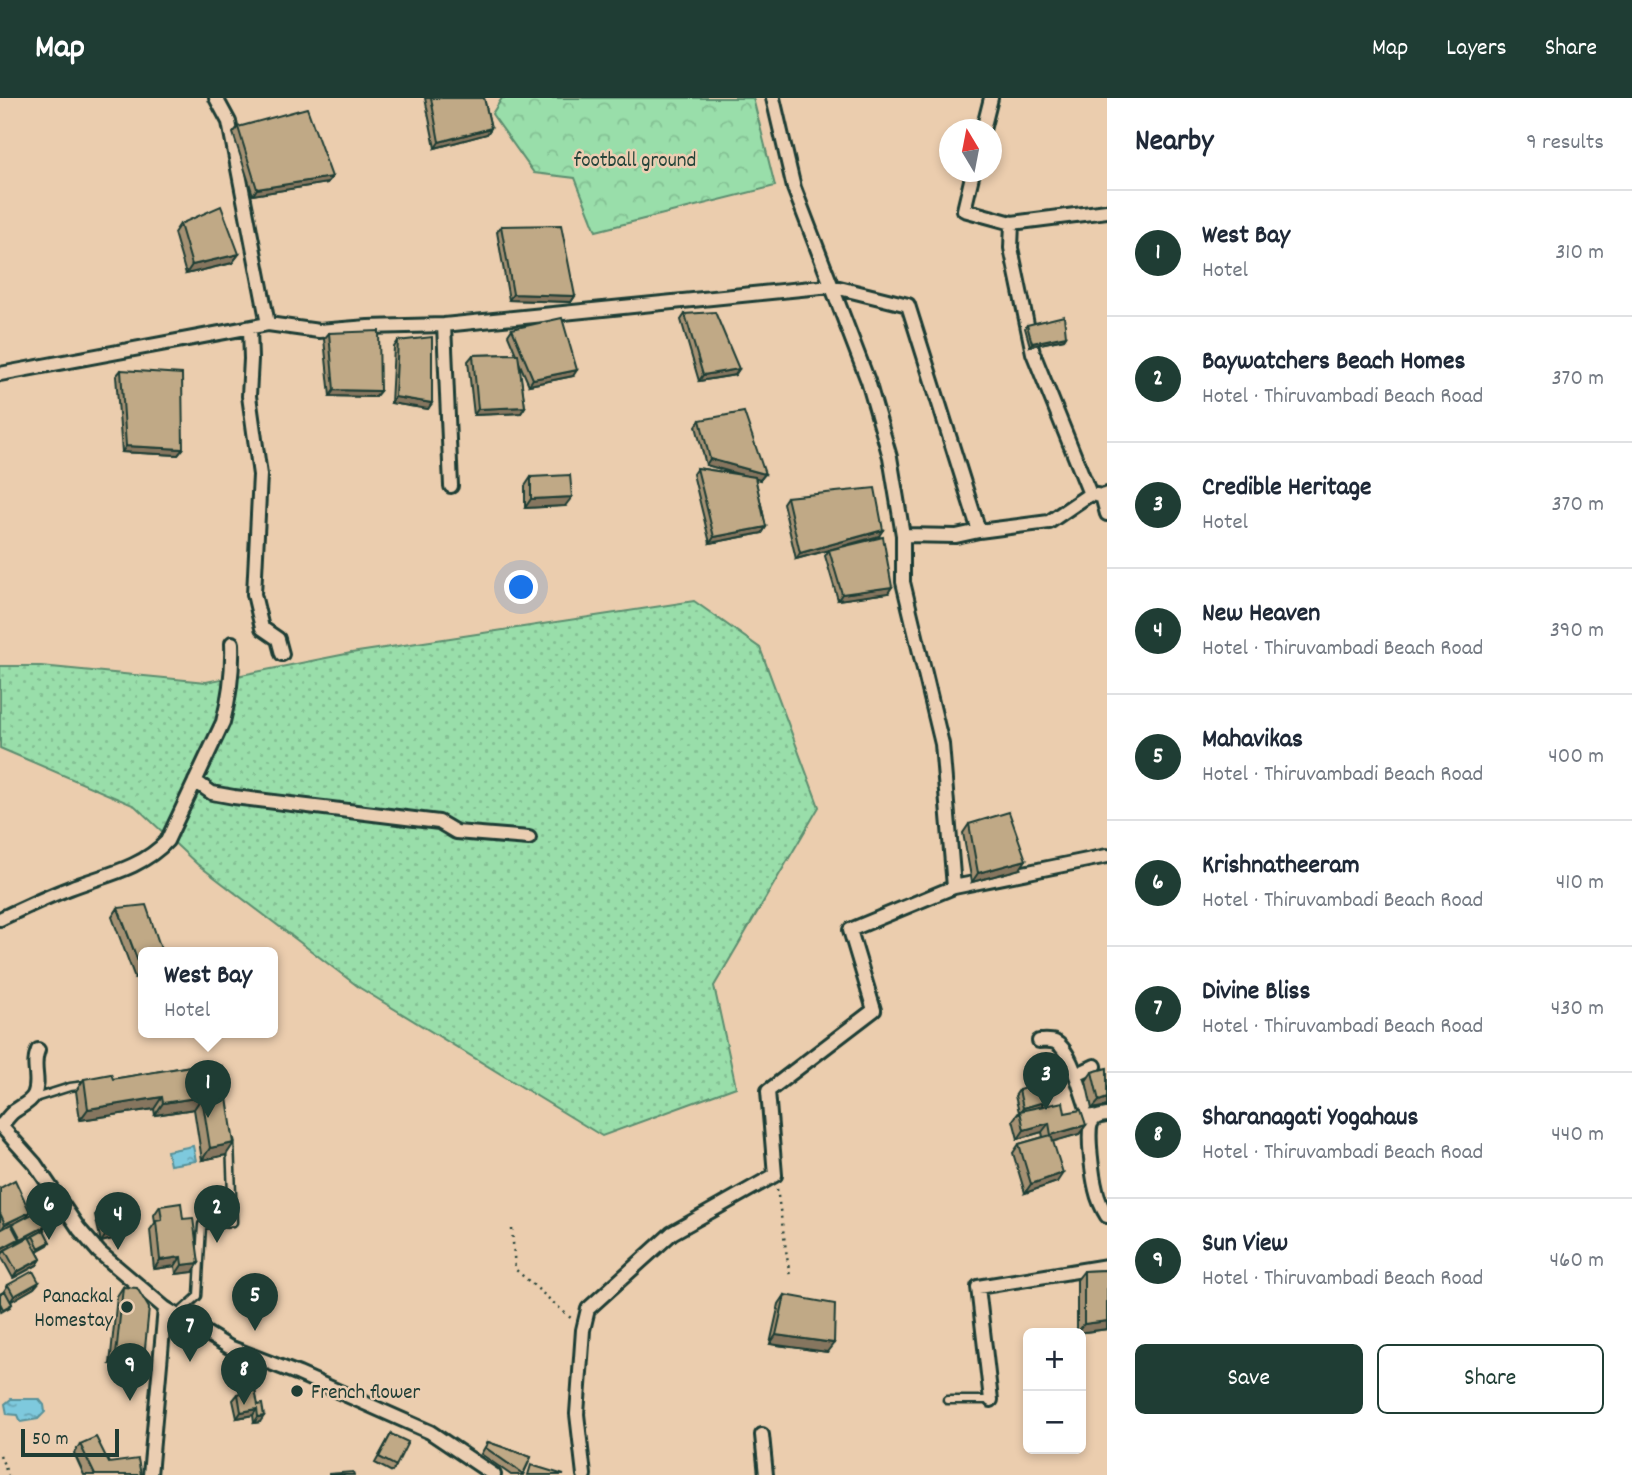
<!DOCTYPE html>
<meta charset="utf-8">
<style>
body{margin:0;font-family:Dekko,sans-serif;background:#f6f6f7;color:#1f2937}
.controls{position:absolute;right:21px;bottom:21px;display:grid;overflow:hidden;border-radius:10px;box-shadow:0 4px 10px #0003}
.controls button{width:63px;height:63px;display:grid;place-items:center;padding:0;border:0;border-bottom:2px solid #e0e1e3;background:#fff;color:#1f2937;font:35px sans-serif}
.compass{position:absolute;left:939px;top:21px;width:63px;height:63px;border-radius:50%;background:#fff;box-shadow:0 4px 10px #0003;rotate:350deg}
.scale{position:absolute;left:21px;bottom:18px;width:98px;box-sizing:border-box;padding-left:7px;border:4px solid #1f3d34;border-top:0;font-size:19px;line-height:24px;white-space:nowrap;color:#1f3d34;-webkit-text-stroke:5px #ebceb2;paint-order:stroke}
.you{position:absolute;left:522px;top:490px;width:24px;height:24px;margin:-18px;border:5px solid #fff;border-radius:50%;background:#1a73e8;box-shadow:0 0 0 10px #1a73e833}
.badge{display:grid;place-items:center;width:46px;height:46px;border-radius:50%;background:#1f3d34;color:#fff;font-size:23px;font-weight:700}
.pin{position:absolute;translate:-50% -58px;filter:drop-shadow(0 2px 4px #0008)}
.pin::after{content:'';position:absolute;top:37px;width:24px;height:21px;background:inherit;clip-path:polygon(0 0,100% 0,50% 100%)}
.popup{position:absolute;left:138px;top:849px;width:140px;height:91px;box-sizing:border-box;display:grid;place-content:center;border-radius:10px;background:#fff;filter:drop-shadow(0 2px 5px #0005);font-size:23px;white-space:nowrap;color:#747a83}
.popup b{font-size:26px;color:#1f2937}
.popup::after{content:'';position:absolute;left:50%;top:100%;margin-left:-14px;border:14px solid transparent;border-top-color:#fff}
.list{margin:0;padding:0;list-style:none}
h2{display:flex;justify-content:space-between;align-items:center;height:91px;margin:0;padding:0 28px;font-size:30px}
h2 small{font-size:23px;font-weight:400;color:#747a83}
.list li{display:grid;grid-template-columns:46px 1fr auto;gap:21px;align-items:center;box-sizing:border-box;height:126px;padding:0 28px;border-top:2px solid #e0e1e3}
.list b{display:block;font-size:26px;white-space:nowrap}
.list p{margin:0;font-size:23px;white-space:nowrap;color:#747a83}
.list em{font-size:23px;font-style:normal;color:#747a83}
.actions{display:flex;gap:14px;padding:21px 28px}
.actions a{flex:1;padding:16px 0;border:2px solid #1f3d34;border-radius:10px;text-align:center;font-size:24px;color:#1f3d34}
.actions .main{background:#1f3d34;color:#fff}
.map{position:relative;flex:none;width:1107px;height:1377px;overflow:hidden}
header{display:flex;align-items:center;gap:42px;box-sizing:border-box;height:98px;padding:0 35px;background:#1f3d34;color:#fff}
header strong{font-size:33px}
nav{display:flex;gap:38px;margin-inline-start:auto;font-size:24px}
main{display:flex}
aside{flex:1;background:#fff}
.map>svg:first-child{display:block}
.grass{fill:url(#grass-dots);stroke:#5c8e6f;stroke-width:2}
.park{fill:url(#park-crowns);stroke:#5c8e6f;stroke-width:2}
.water{fill:url(#water-ripples);stroke:#589199;stroke-width:2}
.lines{fill:none;stroke-linecap:round;stroke-linejoin:round}
.lane-casing{stroke:#1f3d34;stroke-width:11}
.street-casing{stroke:#1f3d34;stroke-width:18}
.path{stroke:#1f3d34;stroke-width:2.5;stroke-dasharray:2 5;stroke-linecap:butt}
.lane{stroke:#ebceb2;stroke-width:6}
.street{stroke:#ebceb2;stroke-width:12}
.wall{fill:#a59173;stroke:#1f3d34;stroke-width:2}
.shaded-wall{fill:#86765e;stroke:#1f3d34;stroke-width:2}
.building{fill:#c0a986;stroke:#1f3d34;stroke-width:2}
.poi-dot{fill:#1f3d34;stroke:#ebceb2;stroke-width:2.5}
.labels{text-anchor:middle;stroke-width:5;stroke-linejoin:round;paint-order:stroke}
.park-label{font-size:21px;fill:#25453a;stroke:#ebceb2}
.poi-label{font-size:21px;fill:#1f3d34;stroke:#ebceb2;text-anchor:end}
</style>
<header>
<strong>Map</strong>
<nav><a>Map</a><a>Layers</a><a>Share</a></nav>
</header>
<main>
<div class="map">
<svg width="1107" height="1377" viewBox="0 0 1107 1377">
<defs>
<pattern id="grass-dots" width="8" height="8" patternUnits="userSpaceOnUse" patternTransform="scale(1.75)"><rect width="8" height="8" fill="#99deaa"/><path d="M2 2h.1M6 6h.1" fill="none" stroke="#83bf93" stroke-width="1.8" stroke-linecap="round"/></pattern>
<pattern id="park-crowns" width="20" height="18" patternUnits="userSpaceOnUse" patternTransform="scale(1.75)"><rect width="20" height="18" fill="#99deaa"/><path d="M2 6a3 3 0 1 1 6 0M12 15a3 3 0 1 1 6 0" fill="none" stroke="#83bf93"/></pattern>
<pattern id="water-ripples" width="26" height="14" patternUnits="userSpaceOnUse" patternTransform="scale(1.75)"><rect width="26" height="14" fill="#7ec9dd"/><path d="M2 4q2-2 4 0t4 0M15 11q2-2 4 0t4 0" fill="none" stroke="#67a4b4"/></pattern>
</defs>
<rect width="100%" height="100%" fill="#ebcdae"/>
<filter id="ink" filterUnits="userSpaceOnUse"><feTurbulence type="fractalNoise" baseFrequency=".0143" numOctaves="2"/><feDisplacementMap in="SourceGraphic" scale="14" xChannelSelector="R" yChannelSelector="G"/><feConvolveMatrix kernelMatrix="1 2 1 2 8 2 1 2 1" color-interpolation-filters="sRGB"/></filter>
<g filter="url(#ink)">
<!-- grass -->
<path class="grass" d="M694 503 760 550 819 709 714 888 736 989 602 1038 360 890 197 766 135 708 0 650V568H41L206 584 351 555Z"/>
<!-- park -->
<path class="park" d="M502 0H753L775 88 596 133 575 80 534 75 492 16Z"/>
<!-- water -->
<path class="water" d="M193 1048 196 1063 170 1067 167 1053Z
M11 1301H39L44 1307 45 1314 38 1321 21 1324 18 1317 7 1316 5 1306Z"/>
<g class="lines">
<defs>
<path id="lane" d="M35 1000 70 989 85 987
M177 1217 198 1198 202 1127 233 1124 230 1043
M947 1302H991"/>
<path id="street" d="M216 0 229 24 268 226
M773 0 794 90 868 283 890 359 903 437V484L942 646 954 789
M983 32 991 0
M973 74 964 112 1012 125 1107 113
M1012 125 1011 150 1033 255 1090 396
M444 227 451 388
M250 230 251 261 249 298 260 377 254 496 262 530 278 541 282 556
M0 276 268 226 319 233 368 229 444 227 831 188 908 207 979 433
M1102 398 1107 416
M903 437 956 438 979 433 1049 424 1090 396 1102 398 1107 396
M195 683 212 695 234 699 439 724 456 734 529 740
M0 821C23 810 46 799 70 790 104 777 141 771 167 743L223 624C230 597 233 572 232 545
M1039 943C1044 943 1050 942 1055 944 1073 952 1083 1005 1092 1023
M1076 977 1095 968
M1107 1017C1102 1018 1095 1018 1092 1024 1086 1032 1093 1080 1096 1092 1098 1101 1102 1110 1107 1118
M0 1027 35 1066 79 1131 99 1154 165 1210 229 1249 299 1276 430 1334 494 1377
M1 1028C5 1023 8 1019 12 1015 19 1009 30 1005 34 997 41 982 31 969 38 952
M991 1302 978 1189 1107 1168
M762 1337 766 1377
M150 1377 165 1210
M584 1377 577 1316 583 1232 588 1211 672 1135 775 1077 768 993 874 912 850 832 954 789 1107 758"/>
</defs>
<!-- lane casing -->
<use href="#lane" class="lane-casing"/>
<!-- street casing -->
<use href="#street" class="street-casing"/>
<!-- path -->
<path class="path" d="M777 1091 790 1179
M512 1131 515 1171 573 1222
M0 1357 8 1377"/>
<!-- lane -->
<use href="#lane" class="lane"/>
<!-- street -->
<use href="#street" class="street"/>
</g>
<!-- wall -->
<path class="wall" d="M425 0H484L491 30 487 36 435 50Z
M238 29 332 79 327 85 253 97 233 35Z
M180 126 239 156 232 165 186 176 174 135Z
M501 128 575 198 571 204 509 202 497 134Z
M685 216 739 271 735 277 699 283 681 222Z
M1027 227 1066 238 1064 241 1030 248 1025 230Z
M512 231 573 278 529 287 518 262 525 309 521 315 474 317 468 263 473 257 516 256 508 237Z
M329 235 380 293 375 299 330 298 324 241Z
M398 243 432 305 428 311 391 305 394 249Z
M121 272 183 351 178 357 122 354 116 278Z
M700 322 765 376 760 382 755 380 766 429 762 435 710 445 693 376 697 370 744 377 706 367 696 328Z
M531 379 565 408 525 410V388Z
M787 399 879 438 841 449 888 495 838 502 825 458 829 452 796 461 783 405Z
M969 726 1020 771 972 784 963 735Z
M118 810 143 877 135 880 112 819Z
M197 967 226 1057 202 1062 194 1011 155 1017 154 1011 80 1022 76 993 84 981H113Z
M1107 970V1008L1092 1011 1086 983 1092 974Z
M1019 992 1044 1004 1041 1008 1065 1015 1086 1027 1079 1036 1053 1043 1057 1084 1025 1095 1013 1055 1019 1046 1043 1039 1042 1034 1018 1041 1013 1022 1019 1014 1015 998Z
M0 1090 50 1144 48 1147 37 1153 41 1161 37 1167 13 1180 1 1158 5 1152 17 1146 16 1145 15 1147 0 1155Z
M160 1108 183 1121 193 1174 176 1176 175 1168 154 1171 150 1132 155 1125 154 1117Z
M99 1111 120 1139 101 1144 95 1117Z
M1107 1172V1231L1077 1235V1182L1084 1173Z
M39 1184 34 1190 11 1203 12 1206 10 1209 1 1214 0 1212V1196L4 1194V1193L8 1187Z
M123 1189 138 1269 110 1266 117 1198Z
M785 1197 827 1254 770 1246 779 1206Z
M255 1292 260 1324 254 1325 253 1317 237 1320 233 1302 238 1296Z
M391 1336 396 1368 392 1374 375 1365Z
M488 1344 531 1359 523 1377H511L481 1356Z
M80 1346 109 1365 141 1377H84L74 1355Z"/>
<!-- shaded-wall -->
<path class="shaded-wall" d="M491 30 487 36 435 50 439 44Z
M332 79 327 85 253 97 257 91Z
M239 156 232 165 186 176 192 167Z
M513 196 575 198 571 204 509 202Z
M1066 238 1064 241 1030 248 1032 245Z
M739 271 735 277 699 283 703 277Z
M577 272 573 278 529 287 533 281Z
M334 292 380 293 375 299 330 298Z
M395 299 432 305 428 311 391 305Z
M525 309 521 315 474 317 478 311Z
M126 348 183 351 178 357 122 354Z
M710 361 765 376 760 382 706 367Z
M572 399 565 408 525 410 531 401Z
M766 429 762 435 710 445 714 439Z
M883 432 879 438 796 461 800 455Z
M892 489 888 495 838 502 842 496Z
M1026 762 1020 771 972 784 978 775Z
M143 870V877L135 880 141 871Z
M162 999 154 1011 80 1022 88 1011Z
M202 999 194 1011 155 1017 163 1005Z
M1107 1000V1008L1092 1011 1099 1003Z
M1044 1004 1040 1010 1019 1016 1023 1010Z
M1049 1025 1042 1034 1018 1041 1024 1032Z
M1086 1027 1079 1036 1045 1046 1051 1037Z
M234 1045 226 1057 202 1062 210 1050Z
M1063 1075 1057 1084 1025 1095 1031 1086Z
M30 1114 24 1123 13 1126 11 1130 0 1134 5 1126Z
M46 1128 41 1134 17 1147 21 1141Z
M124 1133 120 1139 101 1144 105 1138Z
M19 1141 15 1147 0 1155V1151Z
M181 1159 175 1168 154 1171 160 1162Z
M41 1161 37 1167 13 1180 17 1174Z
M199 1165 193 1174 176 1176 182 1167Z
M39 1184 34 1190 10 1204 14 1198Z
M1107 1223V1231L1077 1235 1084 1226Z
M776 1237 834 1245 827 1254 770 1246Z
M116 1257 144 1260 138 1269 110 1266Z
M257 1311 253 1317 237 1320 241 1314Z
M264 1318 260 1324 254 1325 258 1319Z"/>
<!-- building -->
<path class="building" d="M431 0H484L491 30 439 44Z
M307 10 332 79 257 91 238 29Z
M221 108 239 156 192 167 180 126Z
M561 127 575 198 513 196 501 128Z
M715 214 739 271 703 277 685 216Z
M1064 218 1066 238 1032 245 1027 227Z
M562 220 577 272 533 281 512 231Z
M379 233 380 293 334 292 329 235Z
M432 239V305L395 299 398 243Z
M518 256 525 309 478 311 473 257Z
M121 272 182 276 183 351 126 348Z
M744 314 765 376 710 361 700 322Z
M697 370 755 379 766 429 714 439Z
M570 377 572 399 531 401V379Z
M875 390 883 432 800 455 787 399Z
M883 439 892 489 842 496 829 452Z
M1009 714 1026 762 978 775 969 726Z
M146 807 162 854H143V870L141 871 118 810Z
M197 967 203 971 222 968 234 1045 210 1050 202 999 163 1005 162 999 88 1011 84 981 111 976 113 981Z
M1107 970V1000L1099 1003 1092 974Z
M1039 986 1044 1004 1023 1010 1019 992Z
M1063 1004 1065 1015 1081 1012 1086 1027 1051 1037 1049 1025 1024 1032 1020 1013Z
M1051 1037 1063 1075 1031 1086 1019 1046Z
M15 1082 30 1114 5 1126 0 1115V1090Z
M181 1105 183 1121 193 1120 199 1165 182 1167 181 1159 160 1162 156 1123 162 1122 160 1108Z
M118 1106 124 1133 105 1138 99 1111Z
M38 1113 46 1128 21 1141 13 1126Z
M11 1126 19 1141 0 1151V1132Z
M44 1132 50 1144 39 1150 33 1138Z
M29 1139 41 1161 17 1174 5 1152Z
M1107 1172V1223L1084 1226V1173Z
M33 1173 39 1184 14 1198 8 1187Z
M123 1189 137 1190 149 1210 144 1260 116 1257Z
M5 1193 12 1206 3 1211 0 1205V1196Z
M785 1197 835 1206 834 1245 776 1237Z
M255 1292 258 1307 262 1306 264 1318 258 1319 257 1311 241 1314 238 1296Z
M391 1336 408 1344 396 1368 379 1359Z
M96 1339 109 1365 138 1361 141 1377H95L80 1346Z
M488 1344 531 1359 523 1376 486 1350Z
M531 1367 564 1377H528Z
M353 1374 354 1377H329V1376Z"/>
</g>
<!-- markers -->
<g class="poi-dot">
<circle cx="127" cy="1209" r="7"/>
<circle cx="297" cy="1293" r="7"/>
</g>
<g class="labels">
<!-- park labels -->
<g class="park-label">
<text x="635" y="68">football ground</text>
</g>
<!-- poi labels -->
<g class="poi-label">
<text x="113" y="1204">Panackal<tspan x="113" dy="24">Homestay</tspan></text>
<text x="311" y="1300" text-anchor="start">French flower</text>
</g>
</g>
</svg>
<div class="controls">
<button>+</button>
<button>−</button>
</div>
<svg class="compass" viewBox="-18 -18 36 36"><path d="M0-13l5 13h-10z" fill="#e53935"/><path d="M0 13l5-13h-10z" fill="#747a83"/></svg>
<div class="scale">50 m</div>
<div class="you"></div>
<div class="pin badge" style="left:208px;top:1020px">1</div>
<div class="popup"><b>West Bay</b>Hotel</div>
<div class="pin badge" style="left:217px;top:1145px">2</div>
<div class="pin badge" style="left:1046px;top:1012px">3</div>
<div class="pin badge" style="left:118px;top:1152px">4</div>
<div class="pin badge" style="left:255px;top:1233px">5</div>
<div class="pin badge" style="left:49px;top:1142px">6</div>
<div class="pin badge" style="left:190px;top:1264px">7</div>
<div class="pin badge" style="left:244px;top:1307px">8</div>
<div class="pin badge" style="left:130px;top:1303px">9</div>
</div>
<aside>
<h2>Nearby<small>9 results</small></h2>
<ul class="list">
<li><span class="badge">1</span><div><b>West Bay</b><p>Hotel</p></div><em>310 m</em></li>
<li><span class="badge">2</span><div><b>Baywatchers Beach Homes</b><p>Hotel · Thiruvambadi Beach Road</p></div><em>370 m</em></li>
<li><span class="badge">3</span><div><b>Credible Heritage</b><p>Hotel</p></div><em>370 m</em></li>
<li><span class="badge">4</span><div><b>New Heaven</b><p>Hotel · Thiruvambadi Beach Road</p></div><em>390 m</em></li>
<li><span class="badge">5</span><div><b>Mahavikas</b><p>Hotel · Thiruvambadi Beach Road</p></div><em>400 m</em></li>
<li><span class="badge">6</span><div><b>Krishnatheeram</b><p>Hotel · Thiruvambadi Beach Road</p></div><em>410 m</em></li>
<li><span class="badge">7</span><div><b>Divine Bliss</b><p>Hotel · Thiruvambadi Beach Road</p></div><em>430 m</em></li>
<li><span class="badge">8</span><div><b>Sharanagati Yogahaus</b><p>Hotel · Thiruvambadi Beach Road</p></div><em>440 m</em></li>
<li><span class="badge">9</span><div><b>Sun View</b><p>Hotel · Thiruvambadi Beach Road</p></div><em>460 m</em></li>
</ul>
<div class="actions"><a class="main">Save</a><a>Share</a></div>
</aside>
</main>
